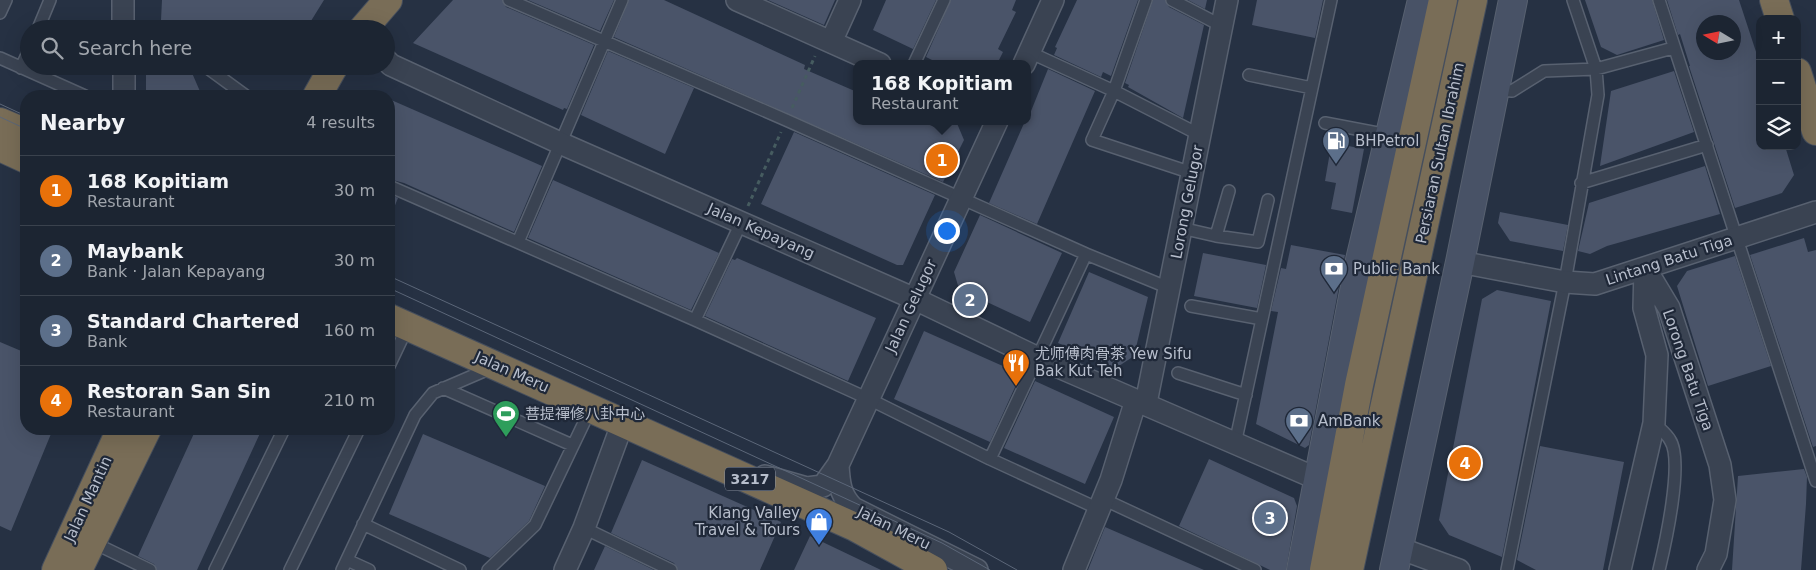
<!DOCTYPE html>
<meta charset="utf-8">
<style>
body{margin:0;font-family:"DejaVu Sans","Noto Sans SC",sans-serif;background:#29313e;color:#f1f3f6}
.controls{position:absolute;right:15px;top:15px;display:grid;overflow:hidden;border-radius:10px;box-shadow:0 5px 20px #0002}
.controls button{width:45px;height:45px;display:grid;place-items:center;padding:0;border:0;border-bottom:1px solid #3a424d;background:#1c2532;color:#f1f3f6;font:25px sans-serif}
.compass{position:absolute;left:1696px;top:15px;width:45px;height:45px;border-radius:50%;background:#1c2532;box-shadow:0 5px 20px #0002;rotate:280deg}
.you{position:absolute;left:946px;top:230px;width:18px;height:18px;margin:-12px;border:4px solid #fff;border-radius:50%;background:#1a73e8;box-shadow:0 0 0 8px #1a73e833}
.badge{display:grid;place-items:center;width:32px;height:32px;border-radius:50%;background:#8eb2fb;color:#fff;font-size:16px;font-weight:700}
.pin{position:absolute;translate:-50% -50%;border:2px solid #fff;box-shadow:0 1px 5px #0006}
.popup{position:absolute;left:853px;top:60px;width:178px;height:65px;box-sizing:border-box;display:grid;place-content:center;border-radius:10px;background:#1c2532;filter:drop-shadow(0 1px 4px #0005);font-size:16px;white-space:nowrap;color:#a0a5ac}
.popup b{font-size:19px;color:#f1f3f6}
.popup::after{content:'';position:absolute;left:50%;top:100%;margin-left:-10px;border:10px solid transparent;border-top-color:#1c2532}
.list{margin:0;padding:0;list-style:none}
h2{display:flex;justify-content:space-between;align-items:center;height:65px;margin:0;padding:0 20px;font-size:21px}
h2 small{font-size:16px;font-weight:400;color:#a0a5ac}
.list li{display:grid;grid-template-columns:32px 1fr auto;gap:15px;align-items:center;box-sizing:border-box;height:70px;padding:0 20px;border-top:1px solid #3a424d}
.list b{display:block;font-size:19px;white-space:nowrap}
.list p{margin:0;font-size:16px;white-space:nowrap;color:#a0a5ac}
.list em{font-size:16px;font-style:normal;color:#a0a5ac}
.icon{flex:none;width:28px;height:28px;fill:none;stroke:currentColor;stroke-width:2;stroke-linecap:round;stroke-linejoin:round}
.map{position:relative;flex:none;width:1816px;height:570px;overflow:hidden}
.search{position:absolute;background:#1c2532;box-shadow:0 5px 20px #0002;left:20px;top:20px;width:375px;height:55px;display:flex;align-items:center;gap:12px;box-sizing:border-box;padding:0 18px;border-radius:28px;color:#a0a5ac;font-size:19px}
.panel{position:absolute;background:#1c2532;box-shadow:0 5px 20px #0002;left:20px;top:90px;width:375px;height:345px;border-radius:20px}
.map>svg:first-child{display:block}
.building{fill:#4a5469;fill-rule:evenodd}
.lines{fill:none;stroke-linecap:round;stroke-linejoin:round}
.lane-casing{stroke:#586170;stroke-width:14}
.street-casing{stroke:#586170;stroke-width:24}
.secondary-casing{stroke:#586170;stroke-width:30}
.highway-casing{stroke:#454e5d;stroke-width:30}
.path{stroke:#465c60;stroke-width:3;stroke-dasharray:4 4;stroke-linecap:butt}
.lane{stroke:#3a4352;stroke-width:11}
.street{stroke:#3a4352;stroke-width:21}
.secondary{stroke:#485266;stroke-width:28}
.highway{stroke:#796d57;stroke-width:28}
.tram{stroke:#5c6779;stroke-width:1}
.labels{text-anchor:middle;stroke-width:4.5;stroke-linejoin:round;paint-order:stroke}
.shield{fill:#1f2838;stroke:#8991a0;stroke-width:1}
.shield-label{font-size:14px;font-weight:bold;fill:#b7becc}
.poi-label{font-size:15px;fill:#b7becc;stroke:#1f2838;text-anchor:start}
.street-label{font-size:15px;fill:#b7becc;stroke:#1f2838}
</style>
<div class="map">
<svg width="1816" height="570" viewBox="0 0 1816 570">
<rect width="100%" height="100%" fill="#263143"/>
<!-- building -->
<path class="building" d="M162 0H324L306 29H166V20H161Z
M453 0H502L506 7 594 45 567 109 564 108 563 110 413 43Z
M528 0H614L600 31Z
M629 0H664L805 65 804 69 857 92V121H921L943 131 947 121H956L964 140 943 182 614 37Z
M768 0H835L824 25Z
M886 0H936L913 49 873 30Z
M951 0H1016L1012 10 1016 12 998 49 1003 52 997 64H940L926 57Z
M1077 0H1138L1111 76 1103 72 1101 77 1054 55 1057 48 1055 47Z
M1153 0H1165L1169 7 1204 25 1183 118 1128 87 1129 85 1125 83Z
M1188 0H1207L1205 9Z
M1257 0H1323L1315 38 1252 25Z
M1585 0H1652L1664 40 1617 55 1601 47Z
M1667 0H1739L1760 64V146H1785L1794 175 1782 193 1735 208 1689 66H1690L1680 34 1678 35ZM1704 22H1734V52H1704Z
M608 51 694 88 665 154 581 115Z
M146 66H189L202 96H146Z
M1048 69 1095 91 1037 224 989 203 1025 121H1027Z
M1674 71 1694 132 1600 166 1611 91Z
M389 99 542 166 514 232 404 183 389 179Z
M794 132 935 195 903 265H897L761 204Z
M1343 145 1364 149 1352 213 1331 209 1336 183 1325 181 1330 152 1341 154Z
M1705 166 1720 214 1607 246 1590 254 1578 251 1589 203Z
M553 180 719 253 691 310 528 238Z
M389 194 398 198 389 220Z
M1500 212 1568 225 1563 251 1510 241 1498 223Z
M980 215 1062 253 1030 322 959 289 954 272Z
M1804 238 1808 252 1816 250V446L1813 447 1750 255Z
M1291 245 1345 255 1309 445 1305 448 1256 424 1278 312 1271 311 1281 268 1286 269Z
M1203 253 1266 265 1257 308 1194 296Z
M1735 256 1771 366 1708 386 1677 286 1687 271Z
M737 258 876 318 848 381 705 316 732 259 735 260Z
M1089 272 1148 297 1134 356 1116 368 1058 343Z
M1497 290 1551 301 1502 557 1449 535 1439 520 1482 299Z
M924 331 1021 374 990 442 894 399Z
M0 342 26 353V429H53L11 531 0 526Z
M1035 381 1114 417 1085 484 1004 448Z
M196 429H262L197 570H157L154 564 138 556Z
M423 434 545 486 529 521 490 558 389 514Z
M1540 446 1624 462 1603 570H1536L1517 560Z
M1209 459 1294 498 1297 506 1286 570H1270L1179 526Z
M642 460 781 522 760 570H678L674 563 611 533Z
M1804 469 1807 477 1806 504 1801 570H1732L1738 476Z
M1105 527 1204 570H1088Z
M810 536 854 557 881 570H794Z
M605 546 654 570H594Z"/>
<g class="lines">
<defs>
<path id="lane" d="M509 0 786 120 1086 254 1169 288
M1146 0 1114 91 1092 140 1192 173
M1172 0 1222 26
M1659 0 1816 481
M0 13 6 0
M38 29 50 0
M1029 52 1114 91 1200 135
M0 58 85 96
M914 64 944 0
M205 66 246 96
M21 68 29 50
M1249 75 1312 88
M1495 90 1512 91 1544 71 1596 69 1673 48
M1325 123 1388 135
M1581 183 1707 145
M389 186 695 320 869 399 990 459 1099 509
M1181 228 1216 236 1258 242 1268 200
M1216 236 1229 191
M518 242 622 0
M1191 306 1262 319
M695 320 741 223
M389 366 408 326
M1178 373 1246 395
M443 388 572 445
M1654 423C1659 428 1667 434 1670 440 1684 461 1665 545 1659 570
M1235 444 1331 0
M990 459 1086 254
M1103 499 1255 570
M363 524 460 570
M584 528 671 570
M92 542 150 570
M347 560 369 570
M215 570 284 429
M290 570 359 429
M342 570 415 415 433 393 491 368
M488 570 535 525 591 408
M1507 570 1565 282 1598 95 1596 69 1573 0"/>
<path id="street" d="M123 0V29
M737 0 880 64
M831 42 850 0
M386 60 391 65 560 143 915 299 1038 358 1320 480
M1024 64 1053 0
M124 66V96
M1460 262 1565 282 1595 284 1816 212
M1645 268 1669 308 1720 465 1725 500 1716 554 1708 570
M1146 403 1227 0
M838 465C839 483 840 495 853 508L977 570
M765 476 807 488 823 486 838 465 997 121
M1399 548 1459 570
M565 570 584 528 623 422
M1074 570 1111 480 1136 400
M1620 570 1654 423 1657 355 1644 308 1645 268"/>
<path id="secondary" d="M1301 570 1360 260 1422 0
M1394 570 1460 262 1513 0"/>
<path id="highway" d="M1774 0 1780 19
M363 29 388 0
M1797 72 1816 131
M317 96 334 66
M0 122 26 133
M0 147 26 159
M389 318 855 527 933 570
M56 570 121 429
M78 570 147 429
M1324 570 1359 385 1443 0
M1349 570 1473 0"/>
</defs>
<!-- lane casing -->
<use href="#lane" class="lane-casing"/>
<!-- street casing -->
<use href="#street" class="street-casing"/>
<!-- secondary casing -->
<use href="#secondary" class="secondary-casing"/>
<!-- highway casing -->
<use href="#highway" class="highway-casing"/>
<!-- path -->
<path class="path" d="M792 108 815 56
M748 206 781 132"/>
<!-- lane -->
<use href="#lane" class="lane"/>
<!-- street -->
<use href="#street" class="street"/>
<!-- secondary -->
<use href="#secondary" class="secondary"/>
<!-- highway -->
<use href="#highway" class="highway"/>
<!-- tram -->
<path class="tram" d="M0 104 26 116
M0 117 26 129
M389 276 949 532 1017 570
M389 288 942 543 990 570"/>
</g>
<!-- icons -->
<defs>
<symbol id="fuel-pin" viewBox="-11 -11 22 30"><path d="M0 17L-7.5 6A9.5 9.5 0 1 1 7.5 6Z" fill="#5c6f8a" stroke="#1f2838"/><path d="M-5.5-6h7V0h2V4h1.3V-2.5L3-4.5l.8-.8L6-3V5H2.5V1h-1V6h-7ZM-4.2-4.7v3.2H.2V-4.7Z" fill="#fff"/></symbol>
<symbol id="bank-pin" viewBox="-11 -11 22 30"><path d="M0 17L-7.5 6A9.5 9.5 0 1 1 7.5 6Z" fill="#5c6f8a" stroke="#1f2838"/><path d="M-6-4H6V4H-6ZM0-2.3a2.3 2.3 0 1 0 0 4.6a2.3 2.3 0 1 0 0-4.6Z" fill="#fff"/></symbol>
<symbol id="restaurant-pin" viewBox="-11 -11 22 30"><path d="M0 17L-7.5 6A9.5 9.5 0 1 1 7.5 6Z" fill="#e8710a" stroke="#1f2838"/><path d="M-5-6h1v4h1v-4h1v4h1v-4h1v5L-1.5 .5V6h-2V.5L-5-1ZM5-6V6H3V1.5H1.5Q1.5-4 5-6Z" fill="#fff"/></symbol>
<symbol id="stadium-pin" viewBox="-11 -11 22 30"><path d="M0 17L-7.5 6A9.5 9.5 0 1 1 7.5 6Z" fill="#2e9e5b" stroke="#1f2838"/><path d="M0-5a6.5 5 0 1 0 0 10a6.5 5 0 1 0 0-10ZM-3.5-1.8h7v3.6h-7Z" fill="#fff"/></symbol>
<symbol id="shop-pin" viewBox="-11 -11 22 30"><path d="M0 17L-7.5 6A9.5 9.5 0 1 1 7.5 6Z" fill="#3f7fe0" stroke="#1f2838"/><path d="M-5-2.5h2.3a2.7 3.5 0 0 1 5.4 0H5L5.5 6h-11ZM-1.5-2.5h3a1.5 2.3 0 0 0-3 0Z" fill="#fff"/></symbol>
</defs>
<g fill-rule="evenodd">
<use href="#fuel-pin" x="1320" y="125" width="32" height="43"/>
<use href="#bank-pin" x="1318" y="253" width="32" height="43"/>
<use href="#restaurant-pin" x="1000" y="347" width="32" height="43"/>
<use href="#stadium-pin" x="490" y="398" width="32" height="43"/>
<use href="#bank-pin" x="1283" y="405" width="32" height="43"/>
<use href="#shop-pin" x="803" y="506" width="32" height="43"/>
</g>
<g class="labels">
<!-- shield labels -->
<rect class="shield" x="725" y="467.5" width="50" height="23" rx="4"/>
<g class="shield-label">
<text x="750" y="484">3217</text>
</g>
<!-- poi labels -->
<g class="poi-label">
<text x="1355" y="146">BHPetrol</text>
<text x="1353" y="274">Public Bank</text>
<text x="1035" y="359">尤师傅肉骨茶 Yew Sifu<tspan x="1035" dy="17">Bak Kut Teh</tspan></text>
<text x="525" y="419">菩提禪修八卦中心</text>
<text x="1318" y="426">AmBank</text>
<text x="800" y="518" text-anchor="end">Klang Valley<tspan x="800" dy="17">Travel &amp; Tours</tspan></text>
</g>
<!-- street labels -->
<g class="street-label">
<text transform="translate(1440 153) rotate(-78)" y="5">Persiaran Sultan Ibrahim</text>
<text transform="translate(1187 202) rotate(-79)" y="5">Lorong Gelugor</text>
<text transform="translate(761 231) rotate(24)" y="5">Jalan Kepayang</text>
<text transform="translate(1669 260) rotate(-18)" y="5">Lintang Batu Tiga</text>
<text transform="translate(911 306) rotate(-65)" y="5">Jalan Gelugor</text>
<text transform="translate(1688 370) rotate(71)" y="5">Lorong Batu Tiga</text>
<text transform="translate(512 372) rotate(24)" y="5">Jalan Meru</text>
<text transform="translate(88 499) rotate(-65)" y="5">Jalan Mantin</text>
<text transform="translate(894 528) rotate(26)" y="5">Jalan Meru</text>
</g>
</g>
</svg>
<div class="controls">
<button>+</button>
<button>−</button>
<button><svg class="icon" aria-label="layers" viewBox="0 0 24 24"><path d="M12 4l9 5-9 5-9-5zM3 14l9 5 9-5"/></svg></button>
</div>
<svg class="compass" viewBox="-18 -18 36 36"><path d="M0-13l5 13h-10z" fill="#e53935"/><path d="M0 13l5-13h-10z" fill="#a0a5ac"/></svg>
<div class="you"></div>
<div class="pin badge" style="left:942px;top:160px;background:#e8710a">1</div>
<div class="popup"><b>168 Kopitiam</b>Restaurant</div>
<div class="pin badge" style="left:970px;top:300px;background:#5c6f8a">2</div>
<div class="pin badge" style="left:1270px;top:518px;background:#5c6f8a">3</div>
<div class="pin badge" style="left:1465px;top:463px;background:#e8710a">4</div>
<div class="search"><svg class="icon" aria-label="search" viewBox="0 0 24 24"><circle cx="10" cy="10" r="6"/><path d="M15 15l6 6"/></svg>Search here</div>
<section class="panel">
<h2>Nearby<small>4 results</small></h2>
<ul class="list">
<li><span class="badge" style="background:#e8710a">1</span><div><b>168 Kopitiam</b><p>Restaurant</p></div><em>30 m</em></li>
<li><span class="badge" style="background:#5c6f8a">2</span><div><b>Maybank</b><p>Bank · Jalan Kepayang</p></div><em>30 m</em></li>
<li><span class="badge" style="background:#5c6f8a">3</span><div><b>Standard Chartered</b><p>Bank</p></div><em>160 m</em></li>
<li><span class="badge" style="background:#e8710a">4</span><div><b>Restoran San Sin</b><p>Restaurant</p></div><em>210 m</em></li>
</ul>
</section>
</div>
